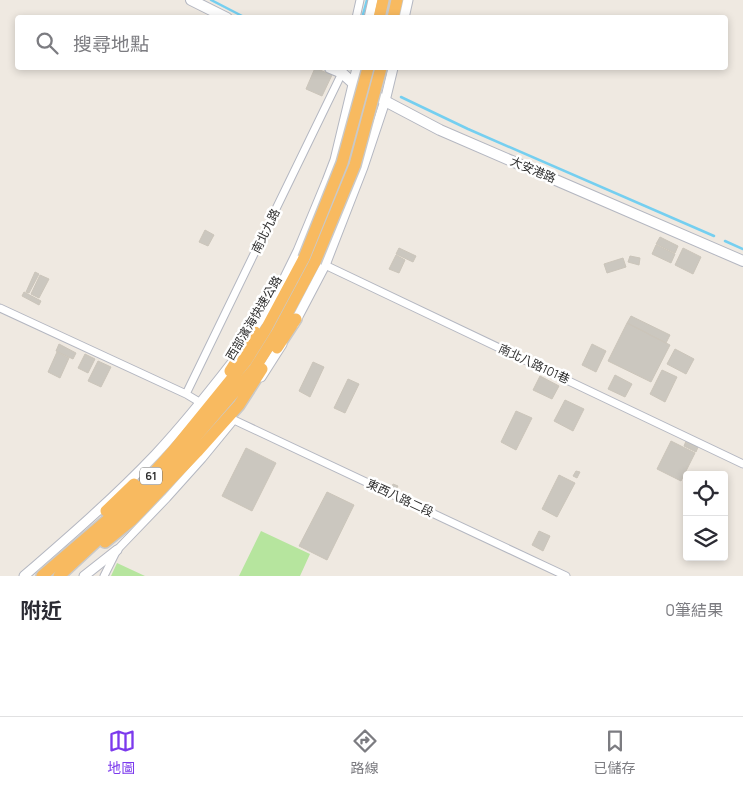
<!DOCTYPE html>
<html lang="zh-TW">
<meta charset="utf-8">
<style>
body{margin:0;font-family:Manrope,"Noto Sans TC",sans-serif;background:#f2f2f3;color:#2b2b33}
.controls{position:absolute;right:15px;bottom:15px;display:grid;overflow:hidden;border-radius:5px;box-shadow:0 2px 8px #0003}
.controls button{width:45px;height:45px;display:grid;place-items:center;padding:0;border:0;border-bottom:1px solid #e1e1e2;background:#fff;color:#2b2b33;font:25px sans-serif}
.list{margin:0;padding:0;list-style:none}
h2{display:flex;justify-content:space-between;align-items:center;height:65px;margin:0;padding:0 20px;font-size:21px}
h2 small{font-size:16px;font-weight:400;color:#7c7c81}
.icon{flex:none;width:28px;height:28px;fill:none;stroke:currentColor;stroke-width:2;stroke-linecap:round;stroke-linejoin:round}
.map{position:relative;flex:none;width:743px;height:576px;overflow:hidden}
.search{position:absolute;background:#fff;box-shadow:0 2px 8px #0003;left:15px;right:15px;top:15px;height:55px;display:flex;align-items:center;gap:12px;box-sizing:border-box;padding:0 18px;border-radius:5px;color:#7c7c81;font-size:19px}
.sheet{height:140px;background:#fff}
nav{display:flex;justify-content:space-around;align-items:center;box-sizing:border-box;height:70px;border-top:1px solid #e1e1e2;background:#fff;font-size:14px;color:#7c7c81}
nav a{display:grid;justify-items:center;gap:2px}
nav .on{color:#7c3aed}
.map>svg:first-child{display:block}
.green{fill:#b6e59e}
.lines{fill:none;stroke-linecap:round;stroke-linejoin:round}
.stream{stroke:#75cff0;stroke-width:2.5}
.building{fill:#cbc7bf;stroke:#cbc5ba}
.minor-casing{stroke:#b4b7c1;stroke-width:9}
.tertiary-casing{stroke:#b4b7c1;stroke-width:11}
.secondary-casing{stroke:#b4b7c1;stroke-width:12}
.trunk-casing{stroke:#c9c9c9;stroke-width:14}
.minor{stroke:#fff;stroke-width:7}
.tertiary{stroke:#fff;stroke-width:9}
.secondary{stroke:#fff;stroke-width:10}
.trunk{stroke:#f8ba60;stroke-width:11}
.trunk-bridge-casing{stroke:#c9c9c9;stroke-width:14;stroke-linecap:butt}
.trunk-bridge{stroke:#f8ba60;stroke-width:11}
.labels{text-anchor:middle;stroke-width:5;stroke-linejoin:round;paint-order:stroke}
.shield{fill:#fff;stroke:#6d6d6d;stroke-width:1}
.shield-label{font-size:11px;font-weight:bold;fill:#2e2e2e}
.street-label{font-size:12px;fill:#2e2e2e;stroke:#fff}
</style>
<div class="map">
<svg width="743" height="576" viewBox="0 0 743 576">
<rect width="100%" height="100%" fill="#efe9e1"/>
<!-- green -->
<path class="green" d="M261 531 310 554 300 576H239Z
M117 563 145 576H111Z"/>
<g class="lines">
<!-- stream -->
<path class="stream" d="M211 0 246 18
M362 18 367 0
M350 69V68
M401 97 468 129 714 236
M725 241 743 249"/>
</g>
<!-- building -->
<path class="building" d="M315 68 332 75 322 96 306 89Z
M205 230 214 235 208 246 199 242Z
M660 237 678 246 675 253 656 244Z
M656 245 675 254 671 263 652 254Z
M399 248 416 256 413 262 396 254Z
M683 248 701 257 693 274 675 265Z
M396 255 405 260 399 273 389 269Z
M630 256 640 258 639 265 628 262Z
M623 258 626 267 607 273 604 264Z
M35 272 39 274 29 293 26 292Z
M40 275 49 279 39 298 31 294Z
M24 292 41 301 39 305 22 296Z
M631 316 670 335 666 343 627 323Z
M627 323 670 345 651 382 608 361Z
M59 344 76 353 73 359 56 351Z
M592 344 606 351 596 372 582 365Z
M675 349 694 359 686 374 667 364Z
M57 352 69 358 60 378 48 372Z
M85 354 95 359 88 373 78 368Z
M98 361 111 367 101 387 88 381Z
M313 362 324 367 310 397 299 391Z
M662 370 677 377 665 402 650 394Z
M615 375 632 384 625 397 608 389Z
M540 376 559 386 552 399 533 390Z
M348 379 359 384 345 413 334 408Z
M565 400 584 409 573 431 554 421Z
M516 411 532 418 516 450 501 442Z
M671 441 695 453 681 481 657 469Z
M686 441 698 447 696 452 684 446Z
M246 448 276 463 252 511 222 496Z
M576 471 580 472 577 478 573 476Z
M559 475 575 483 557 517 542 509Z
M393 484 398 486 395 491 391 489Z
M327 492 354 505 327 560 299 546Z
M539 531 550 536 543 551 532 545Z"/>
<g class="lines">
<defs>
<path id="minor" d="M356 18 360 0
M325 265 743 464
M0 308 186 394 201 403
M186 394 342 73 343 68
M104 576 117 550 167 498 202 459 234 420 566 576"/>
<path id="tertiary" d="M369 18 373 0
M404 18 408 0
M294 324 325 265 363 167 385 101 393 68
M249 336 258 322 268 312 298 251 327 181 335 160 357 68
M261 377 282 344
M24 576C69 537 114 498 155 455 182 426 207 395 231 364
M84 576 117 550"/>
<path id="secondary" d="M191 0 227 18
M330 68 342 73 353 83 385 101 440 130 743 261"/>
<path id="trunk" d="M379 18 383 0
M393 18 397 0
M277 348 296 319
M230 371 255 332
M106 511 134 484
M105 542 132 520 197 452 239 405 262 369
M42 576 126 504 172 452 246 361 266 329 304 258
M59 576 144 497 255 368 277 333 315 262"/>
</defs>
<!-- minor casing -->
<use href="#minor" class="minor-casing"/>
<!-- tertiary casing -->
<use href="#tertiary" class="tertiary-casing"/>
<!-- secondary casing -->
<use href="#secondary" class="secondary-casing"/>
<!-- trunk casing -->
<use href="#trunk" class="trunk-casing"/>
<!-- minor -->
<use href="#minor" class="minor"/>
<!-- tertiary -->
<use href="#tertiary" class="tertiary"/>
<!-- secondary -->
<use href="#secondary" class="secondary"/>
<!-- trunk -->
<use href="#trunk" class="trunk"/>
<defs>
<path id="trunk-bridge" d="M304 258 342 163 368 68
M315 262 355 165 381 68"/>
</defs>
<!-- trunk-bridge casing -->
<use href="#trunk-bridge" class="trunk-bridge-casing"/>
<!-- trunk-bridge -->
<use href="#trunk-bridge" class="trunk-bridge"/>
</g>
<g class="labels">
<!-- shield labels -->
<rect class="shield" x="140" y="467.5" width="22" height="17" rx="4"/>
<g class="shield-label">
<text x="151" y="480">61</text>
</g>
<!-- street labels -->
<g class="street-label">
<text transform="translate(533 170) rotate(23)" y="4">大安港路</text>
<text transform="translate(266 231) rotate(-64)" y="4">南北九路</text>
<text transform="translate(254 318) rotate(-59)" y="4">西部濱海快速公路</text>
<text transform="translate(534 364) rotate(25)" y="4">南北八路101巷</text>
<text transform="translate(400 498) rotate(25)" y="4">東西八路二段</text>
</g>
</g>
</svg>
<div class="controls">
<button><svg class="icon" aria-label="locate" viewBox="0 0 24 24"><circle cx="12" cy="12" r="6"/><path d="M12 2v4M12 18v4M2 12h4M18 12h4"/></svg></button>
<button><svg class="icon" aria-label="layers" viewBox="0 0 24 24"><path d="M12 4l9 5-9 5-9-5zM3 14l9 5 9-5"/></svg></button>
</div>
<div class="search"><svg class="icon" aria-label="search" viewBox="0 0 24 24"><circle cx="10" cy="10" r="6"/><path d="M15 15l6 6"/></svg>搜尋地點</div>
</div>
<section class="sheet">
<h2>附近<small>0筆結果</small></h2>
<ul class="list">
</ul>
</section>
<nav>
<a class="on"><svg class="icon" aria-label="map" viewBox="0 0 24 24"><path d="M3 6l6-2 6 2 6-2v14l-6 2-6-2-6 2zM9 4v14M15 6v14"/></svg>地圖</a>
<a><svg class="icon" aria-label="directions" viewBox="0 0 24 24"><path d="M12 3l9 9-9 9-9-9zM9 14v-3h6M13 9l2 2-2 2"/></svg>路線</a>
<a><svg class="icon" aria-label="saved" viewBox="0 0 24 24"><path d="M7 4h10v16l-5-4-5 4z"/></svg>已儲存</a>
</nav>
